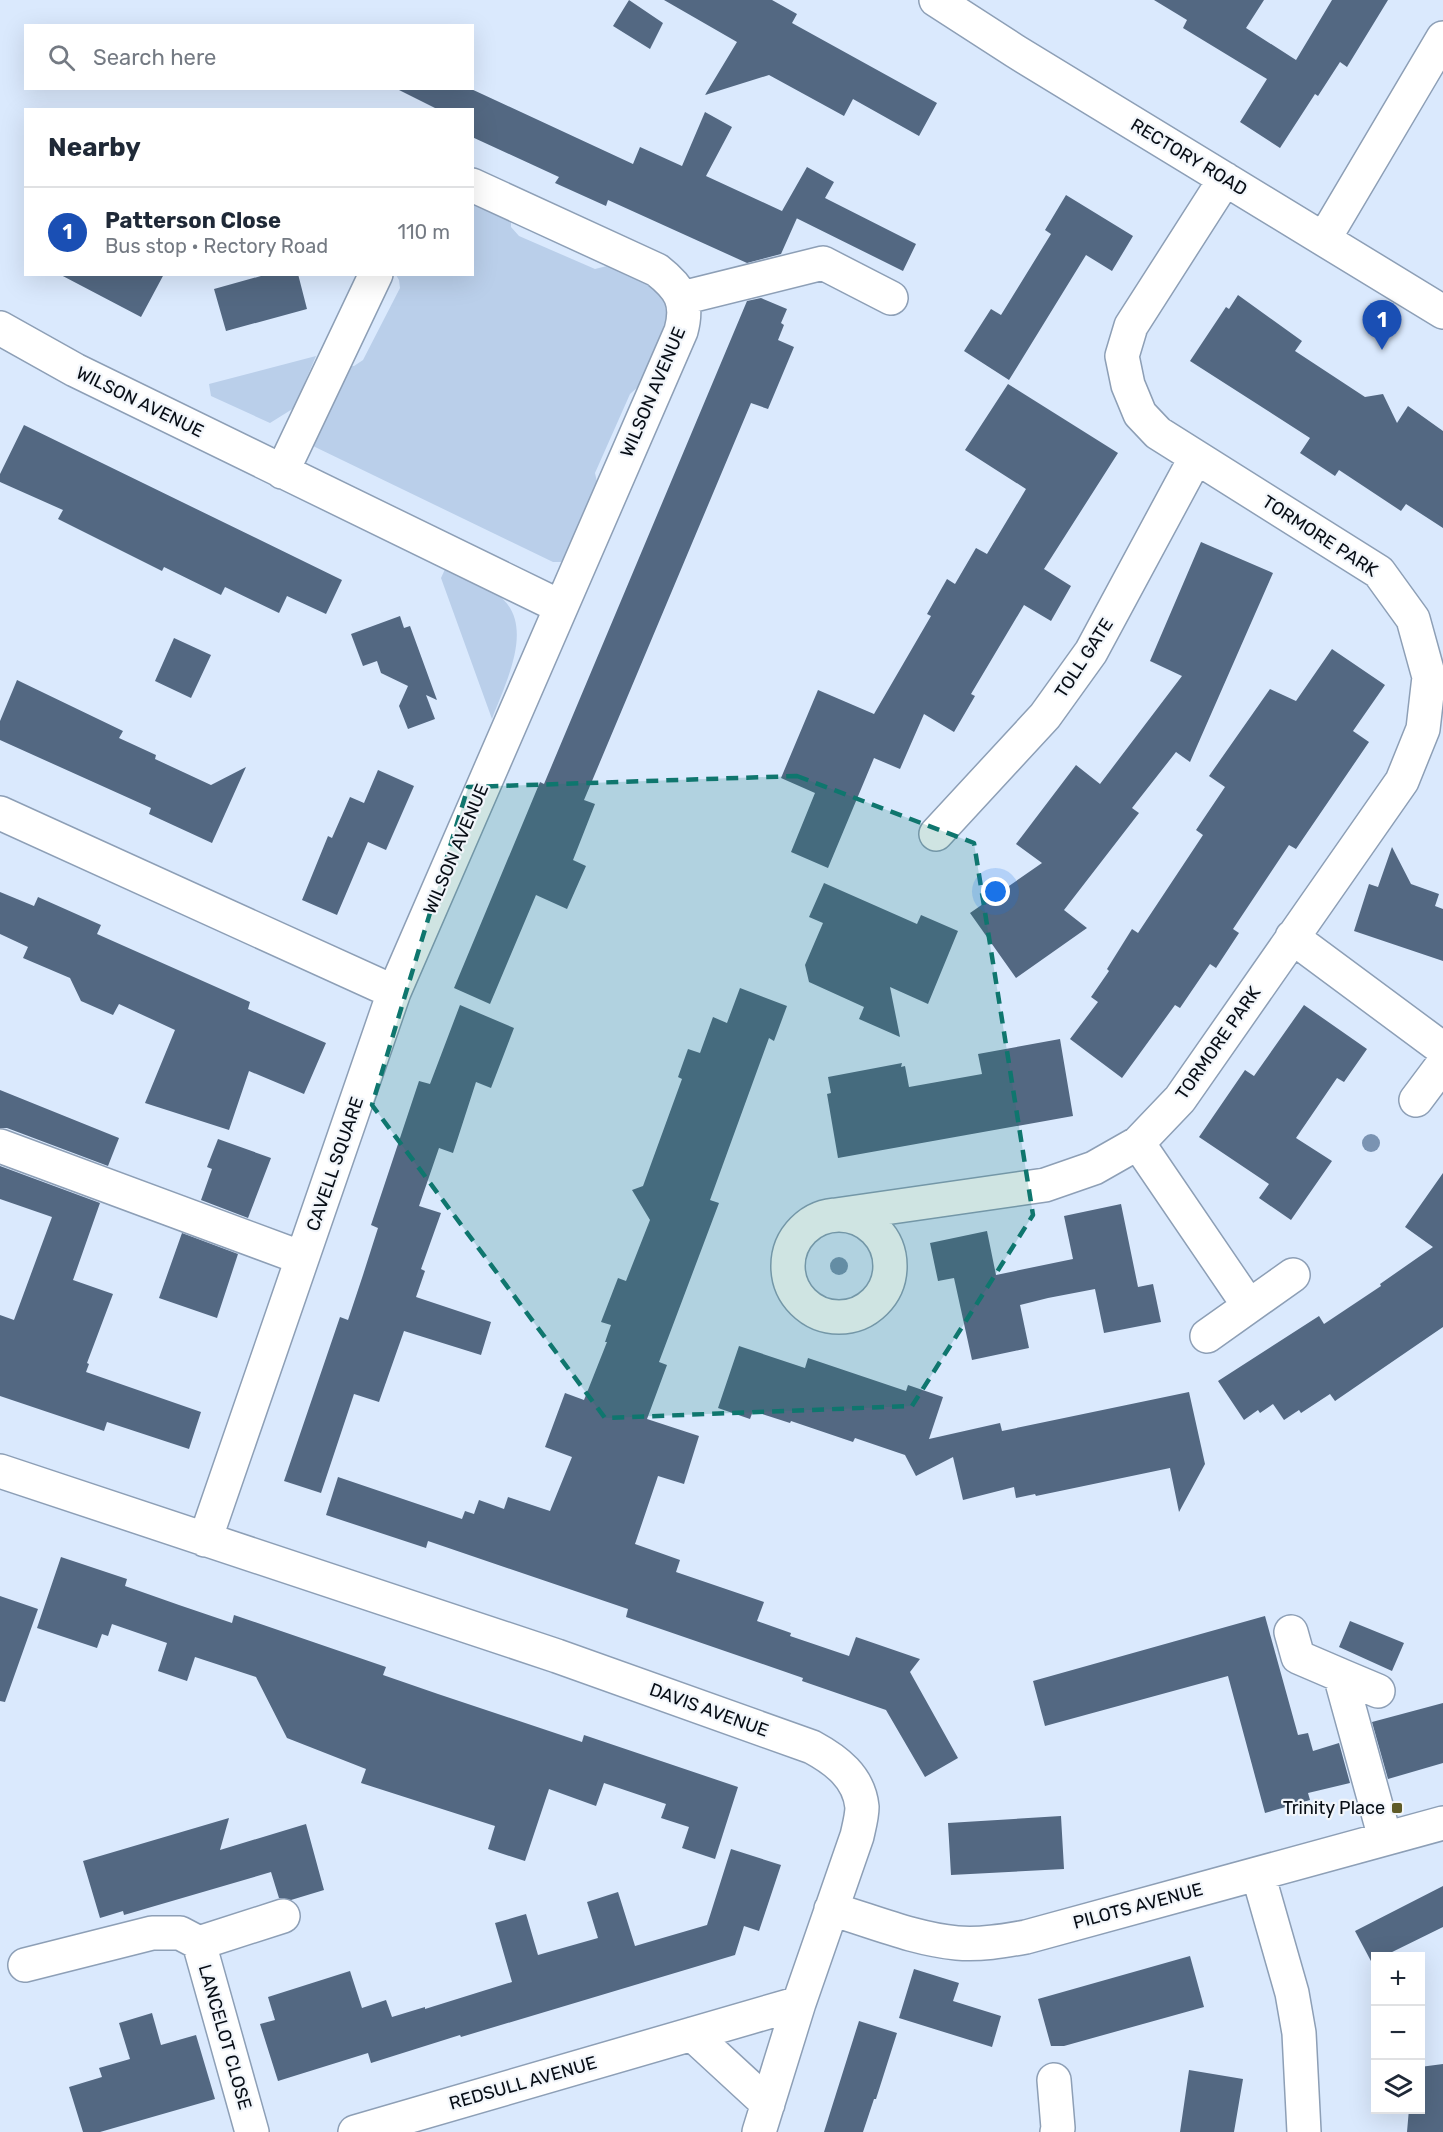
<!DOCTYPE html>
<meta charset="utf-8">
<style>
body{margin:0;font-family:Rubik,sans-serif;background:#f2f2f3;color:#1f2937}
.controls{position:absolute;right:18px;bottom:18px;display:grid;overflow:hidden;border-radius:0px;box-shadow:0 6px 24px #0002}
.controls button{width:54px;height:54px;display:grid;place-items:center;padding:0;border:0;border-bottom:2px solid #e0e1e3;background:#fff;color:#1f2937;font:30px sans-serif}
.you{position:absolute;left:996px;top:892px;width:21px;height:21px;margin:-15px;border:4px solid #fff;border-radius:50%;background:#1a73e8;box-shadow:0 0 0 9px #1a73e833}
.badge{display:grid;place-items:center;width:39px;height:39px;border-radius:50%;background:#111827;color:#fff;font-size:20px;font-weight:700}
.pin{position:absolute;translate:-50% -50px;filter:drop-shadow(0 2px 3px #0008)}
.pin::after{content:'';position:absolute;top:32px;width:21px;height:18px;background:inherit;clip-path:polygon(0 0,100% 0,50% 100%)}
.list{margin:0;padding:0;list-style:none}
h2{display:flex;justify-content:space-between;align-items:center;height:78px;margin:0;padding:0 24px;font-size:26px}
h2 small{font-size:20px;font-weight:400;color:#747a83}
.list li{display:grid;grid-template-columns:39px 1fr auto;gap:18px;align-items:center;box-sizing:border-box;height:90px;padding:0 24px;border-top:2px solid #e0e1e3}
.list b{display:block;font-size:22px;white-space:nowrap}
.list p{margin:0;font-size:20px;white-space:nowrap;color:#747a83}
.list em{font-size:20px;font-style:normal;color:#747a83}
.icon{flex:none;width:33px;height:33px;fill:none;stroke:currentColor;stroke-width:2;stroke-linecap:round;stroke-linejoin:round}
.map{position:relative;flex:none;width:1443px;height:2132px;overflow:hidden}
.search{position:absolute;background:#fff;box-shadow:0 6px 24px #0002;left:24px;top:24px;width:450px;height:66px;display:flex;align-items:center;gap:15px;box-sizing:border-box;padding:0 21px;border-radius:0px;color:#747a83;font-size:22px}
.panel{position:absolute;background:#fff;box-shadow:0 6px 24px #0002;left:24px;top:108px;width:450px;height:168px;border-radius:0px}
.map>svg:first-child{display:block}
.green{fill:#bacfea}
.building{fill:#536882}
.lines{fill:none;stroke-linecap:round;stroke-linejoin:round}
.minor-casing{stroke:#8d9fb6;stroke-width:36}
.minor{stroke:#fff;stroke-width:33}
.tree{fill:#7a93b2}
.marked{fill:#0f766e;fill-opacity:0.2;stroke:#0f766e;stroke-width:4.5;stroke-dasharray:12 8;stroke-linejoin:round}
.poi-dot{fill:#5f5b27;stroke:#f1f5fa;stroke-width:2}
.labels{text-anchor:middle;stroke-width:4.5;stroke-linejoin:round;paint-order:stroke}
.street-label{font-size:18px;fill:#070d15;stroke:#f1f5fa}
.poi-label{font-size:18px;fill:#070d15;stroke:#f1f5fa;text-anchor:end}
</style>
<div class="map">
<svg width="1443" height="2132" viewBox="0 0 1443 2132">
<rect width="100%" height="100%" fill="#dae9fd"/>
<!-- green -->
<path class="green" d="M473 198 511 215V227L519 236 595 269 607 266 617 261 674 302 647 387H638L630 394 595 473 597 482 601 490 569 555 561 562H553L313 446 310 441 344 366H354L363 360 400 288 399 280 396 275 472 274Z
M316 356 294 408 270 423 211 396 209 384Z
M446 567C462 576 480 583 495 593 539 621 505 683 492 719L441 578Z"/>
<!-- building -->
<path class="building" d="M629 0 663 23 650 49 613 26Z
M664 0H772L797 14 792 23 937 103 919 136 853 99 844 116 769 75 705 95 737 42Z
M1154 0H1264L1246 28 1296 60 1332 0H1388L1347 67 1340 62 1318 96 1315 94 1280 148 1240 122 1267 79 1183 28 1187 20Z
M395 88H469L633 164 640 147 682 166 705 112 732 127 706 176 797 218 781 254 747 263 608 200 606 206 555 183 559 177 472 137V110H439Z
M807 167 834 182 825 198 916 244 903 271 782 211Z
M1066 195 1133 236 1112 271 1086 255 1009 380 964 351 991 309 1001 315 1051 234 1045 230Z
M59 274H164L141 317Z
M268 274H298L307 309 226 331 214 289Z
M1238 295 1302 341 1295 351 1365 397 1383 394 1397 423 1408 406 1443 431V528L1406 504 1401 511 1339 470 1335 476 1300 453 1310 438 1190 361 1226 307 1229 309Z
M761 298 787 309 781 323 784 325 778 340 794 347 768 409 751 403 584 800 595 804 573 860 586 866 567 909 536 895 490 1004 454 988 540 782 544 784 747 301Z
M1008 384 1118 453 1044 569 1071 586 1051 621 1024 605 971 694 975 696 954 732 924 714 900 769 874 758 828 868 791 852 815 793 781 778 818 690 874 714 931 616 927 614 947 579 955 584 976 548 987 554 1026 489 965 450Z
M24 425 342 580 326 614 287 596 279 613 225 587 221 595 164 567 162 571 58 519 63 510 0 482V474Z
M1201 542 1273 573 1190 762 1176 752 1132 808 1139 813 1064 910 1087 928 1016 978 970 913 1042 863 1016 844 1076 765 1100 784 1182 676 1150 661Z
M400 616 404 628 410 626 437 700 426 695 435 719 408 729 399 706 408 686 381 673 377 661 363 666 351 634Z
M174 638 211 655 191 698 155 681Z
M1332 649 1385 685 1353 731 1369 742 1296 849 1289 845 1233 929 1239 933 1216 968 1210 964 1180 1008 1175 1005 1122 1078 1070 1039 1098 1002 1091 997 1109 971 1107 969 1132 929 1138 933 1203 835 1196 830 1225 787 1209 776 1270 689 1296 701Z
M17 680 123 731 119 738 156 755 155 759 211 785 246 767 212 843 149 814 151 808 0 740V721Z
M378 770 414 786 386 850 368 842 337 915 302 900 326 841 328 836 332 838 350 797 364 803Z
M1392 847 1411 884 1439 894 1435 906 1443 909V961L1354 931 1369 884 1378 887Z
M824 883 917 924 921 915 958 931 928 1004 890 987 900 1037 859 1019 864 1007 809 982 805 965 823 923 809 917Z
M0 892 34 906 38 897 101 925 97 934 250 1002 248 1009 326 1043 304 1094 249 1071 229 1130 145 1103 175 1030 119 1004 113 1015 81 1001 70 978 23 958 28 947 0 934Z
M740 988 787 1006 774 1041 769 1038 710 1200 719 1203 659 1362 667 1365 647 1419 699 1436 684 1484 658 1476 635 1544 680 1560 676 1572 764 1602 757 1621 791 1633 790 1636 849 1656 856 1637 920 1659 910 1672 958 1758 925 1777 886 1710 802 1681 803 1678 626 1617 628 1609 428 1541 426 1548 326 1515 338 1477 462 1519 465 1511 474 1514 479 1500 504 1509 508 1497 550 1511 572 1457 545 1447 565 1393 584 1400 607 1342H605L611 1325 601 1322 618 1278 626 1281 650 1220 632 1190 643 1186 682 1079 678 1077 688 1049 700 1053 713 1017 727 1023Z
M460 1005 514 1028 491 1088 476 1082 453 1153 439 1148 419 1206 441 1213 421 1269 425 1271 416 1297 491 1322 481 1355 404 1331 379 1402 354 1394 321 1493 284 1481 340 1317 348 1320 363 1275 378 1228 371 1225 419 1081 430 1084Z
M1304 1005 1367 1049 1344 1082 1337 1078 1296 1138 1332 1161 1291 1220 1259 1198 1269 1184 1199 1137 1245 1070 1254 1076Z
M1060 1039 1073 1116 838 1158 827 1094 831 1093 828 1077 902 1063 901 1067 905 1066 909 1087 982 1074 978 1054Z
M0 1090 119 1138 108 1166 7 1128H0Z
M218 1139 271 1158 248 1218 201 1200 212 1169 207 1167Z
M0 1166 100 1203 73 1280 113 1294 87 1363 89 1364 86 1372 201 1412 189 1449 107 1422 104 1431 0 1396V1315L14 1320 52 1217 0 1199Z
M1443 1173V1327L1335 1401 1330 1394 1301 1413 1299 1410 1284 1420 1273 1404 1260 1413 1258 1410 1244 1420 1218 1381 1319 1316 1324 1324 1381 1286 1380 1284 1433 1247 1405 1227Z
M1121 1204 1138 1287 1153 1284 1161 1322 1104 1333 1095 1289 1048 1298 1020 1305 1029 1348 972 1360 954 1278 938 1281 930 1243 987 1231 996 1275 1073 1259 1064 1216Z
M182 1233 238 1254 217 1318 159 1298Z
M739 1346 805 1368 808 1358 906 1391 908 1385 943 1397 929 1439 1000 1423 1002 1431 1189 1392 1205 1464 1179 1512 1170 1468 1036 1496 1035 1494 1016 1498 1014 1487 963 1500 953 1457 916 1476 905 1455 855 1438 853 1442 791 1421 790 1423 753 1411 750 1419 718 1408Z
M61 1557 127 1579 125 1586 179 1605 232 1623 234 1615 386 1667 383 1675 438 1694 582 1742 584 1735 738 1787 715 1859 682 1848 689 1827 661 1818 666 1804 604 1783 596 1806 549 1789 525 1861 488 1849 495 1826 361 1783 366 1769 287 1738 256 1677 195 1657 187 1681 158 1671 167 1643 112 1624 108 1636 102 1634 97 1648 37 1628Z
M0 1596 38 1609 5 1702 0 1701Z
M1265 1616 1298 1735 1308 1733 1313 1751 1339 1743 1350 1783 1308 1793 1310 1800 1265 1813 1228 1676 1045 1726 1033 1681Z
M1350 1621 1404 1643 1392 1671 1339 1647Z
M1443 1703V1763L1388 1779 1372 1722Z
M1061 1816 1064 1869 951 1875 948 1823Z
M229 1818 220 1850 306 1824 324 1890 291 1900 279 1898 271 1872 124 1915 123 1911 100 1918 83 1861Z
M731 1849 781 1865 759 1931 744 1926 735 1955 461 2037 460 2035 371 2063 368 2053 278 2081 260 2024 275 2020 268 1997 350 1971 362 2008 386 2000 392 2017 425 2007V2009L512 1982 495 1923 526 1914 538 1955 598 1938 587 1902 618 1892 635 1946 707 1925Z
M1443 1886V1927L1384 1956H1376V1961L1372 1963 1355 1931Z
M1190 1956 1204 2007 1064 2046H1051L1038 1999Z
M914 1969 959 1983 953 2001 1001 2016 992 2047 899 2018Z
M152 2013 161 2045 196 2035 215 2099 100 2132H83L69 2087 102 2077 99 2068 130 2059 119 2023Z
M859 2021 897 2033 876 2099H874L863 2132H824Z
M1443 2064V2132H1407L1409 2109H1420V2067Z
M1189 2070 1243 2079 1234 2132H1180Z"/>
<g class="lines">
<defs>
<path id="minor" d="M936 0 1015 51 1443 312
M1324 239 1443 38
M682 298 823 263 891 298
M0 328 75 370 561 607
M282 472 376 274
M0 813 394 992
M936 834 1045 716 1091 652 1196 457
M1292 937 1443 1049
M1416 1100 1443 1064
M1138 1143 1249 1306
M0 1146 302 1258
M788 1266a51 51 0 1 1 102 0a51 51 0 1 1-102 0Z
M836 1215 1045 1185 1094 1168 1138 1143 1180 1099 1402 781 1423 729 1429 677 1413 619 1379 572 1158 433 1140 414 1128 385 1122 356 1131 326 1225 179
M1207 1336 1293 1275
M0 1471 557 1656 812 1747C836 1760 859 1777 862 1807 862 1816 859 1827 857 1836L799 2003 759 2132
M205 1540 394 992 681 331C689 302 680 288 657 270L472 185
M1291 1632 1298 1657 1340 1675 1385 1838
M1340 1675 1378 1691
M1258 1874 1292 1993 1299 2033 1304 2132
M831 1909C872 1921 914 1939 957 1943 980 1945 1003 1941 1026 1937L1443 1823
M199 1943 283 1916
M25 1965 152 1933H180L199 1943 252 2132
M692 2034 768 2104
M1054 2080 1058 2128 1057 2132
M355 2132 799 2003"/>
</defs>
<!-- minor casing -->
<use href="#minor" class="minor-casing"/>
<!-- minor -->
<use href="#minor" class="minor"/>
</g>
<!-- trees -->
<g class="tree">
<circle cx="1371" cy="1143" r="9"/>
<circle cx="839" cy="1266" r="9"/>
</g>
<!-- marked area -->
<path class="marked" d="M797 776 974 843 1033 1215 912 1406 605 1418 372 1105 468 787Z"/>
<!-- markers -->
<rect class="poi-dot" x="1391" y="1802" width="12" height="12" rx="3"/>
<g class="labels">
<!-- street labels -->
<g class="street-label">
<text transform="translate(1189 157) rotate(31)" y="6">RECTORY ROAD</text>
<text transform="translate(653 392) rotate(-67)" y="6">WILSON AVENUE</text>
<text transform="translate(140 402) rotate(26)" y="6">WILSON AVENUE</text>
<text transform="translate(1320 536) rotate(33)" y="6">TORMORE PARK</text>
<text transform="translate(1084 658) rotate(-57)" y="6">TOLL GATE</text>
<text transform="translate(456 849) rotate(-67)" y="6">WILSON AVENUE</text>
<text transform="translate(1218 1043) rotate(-55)" y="6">TORMORE PARK</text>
<text transform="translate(335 1164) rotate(-71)" y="6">CAVELL SQUARE</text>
<text transform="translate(709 1710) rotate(20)" y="6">DAVIS AVENUE</text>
<text transform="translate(1138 1906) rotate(-15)" y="6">PILOTS AVENUE</text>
<text transform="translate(225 2037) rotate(74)" y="6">LANCELOT CLOSE</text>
<text transform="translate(523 2083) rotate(-16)" y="6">REDSULL AVENUE</text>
</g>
<!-- poi labels -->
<g class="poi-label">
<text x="1385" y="1814">Trinity Place</text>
</g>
</g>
</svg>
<div class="controls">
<button>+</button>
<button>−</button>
<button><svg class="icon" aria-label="layers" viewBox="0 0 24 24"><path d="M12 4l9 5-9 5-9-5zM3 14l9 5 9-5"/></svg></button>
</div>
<div class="you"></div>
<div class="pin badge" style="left:1382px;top:350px;background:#1a4fb4">1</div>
<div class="search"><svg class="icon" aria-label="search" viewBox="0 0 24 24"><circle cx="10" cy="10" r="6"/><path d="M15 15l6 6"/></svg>Search here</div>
<section class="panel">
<h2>Nearby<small></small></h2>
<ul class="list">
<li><span class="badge" style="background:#1a4fb4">1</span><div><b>Patterson Close</b><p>Bus stop · Rectory Road</p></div><em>110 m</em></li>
</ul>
</section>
</div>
